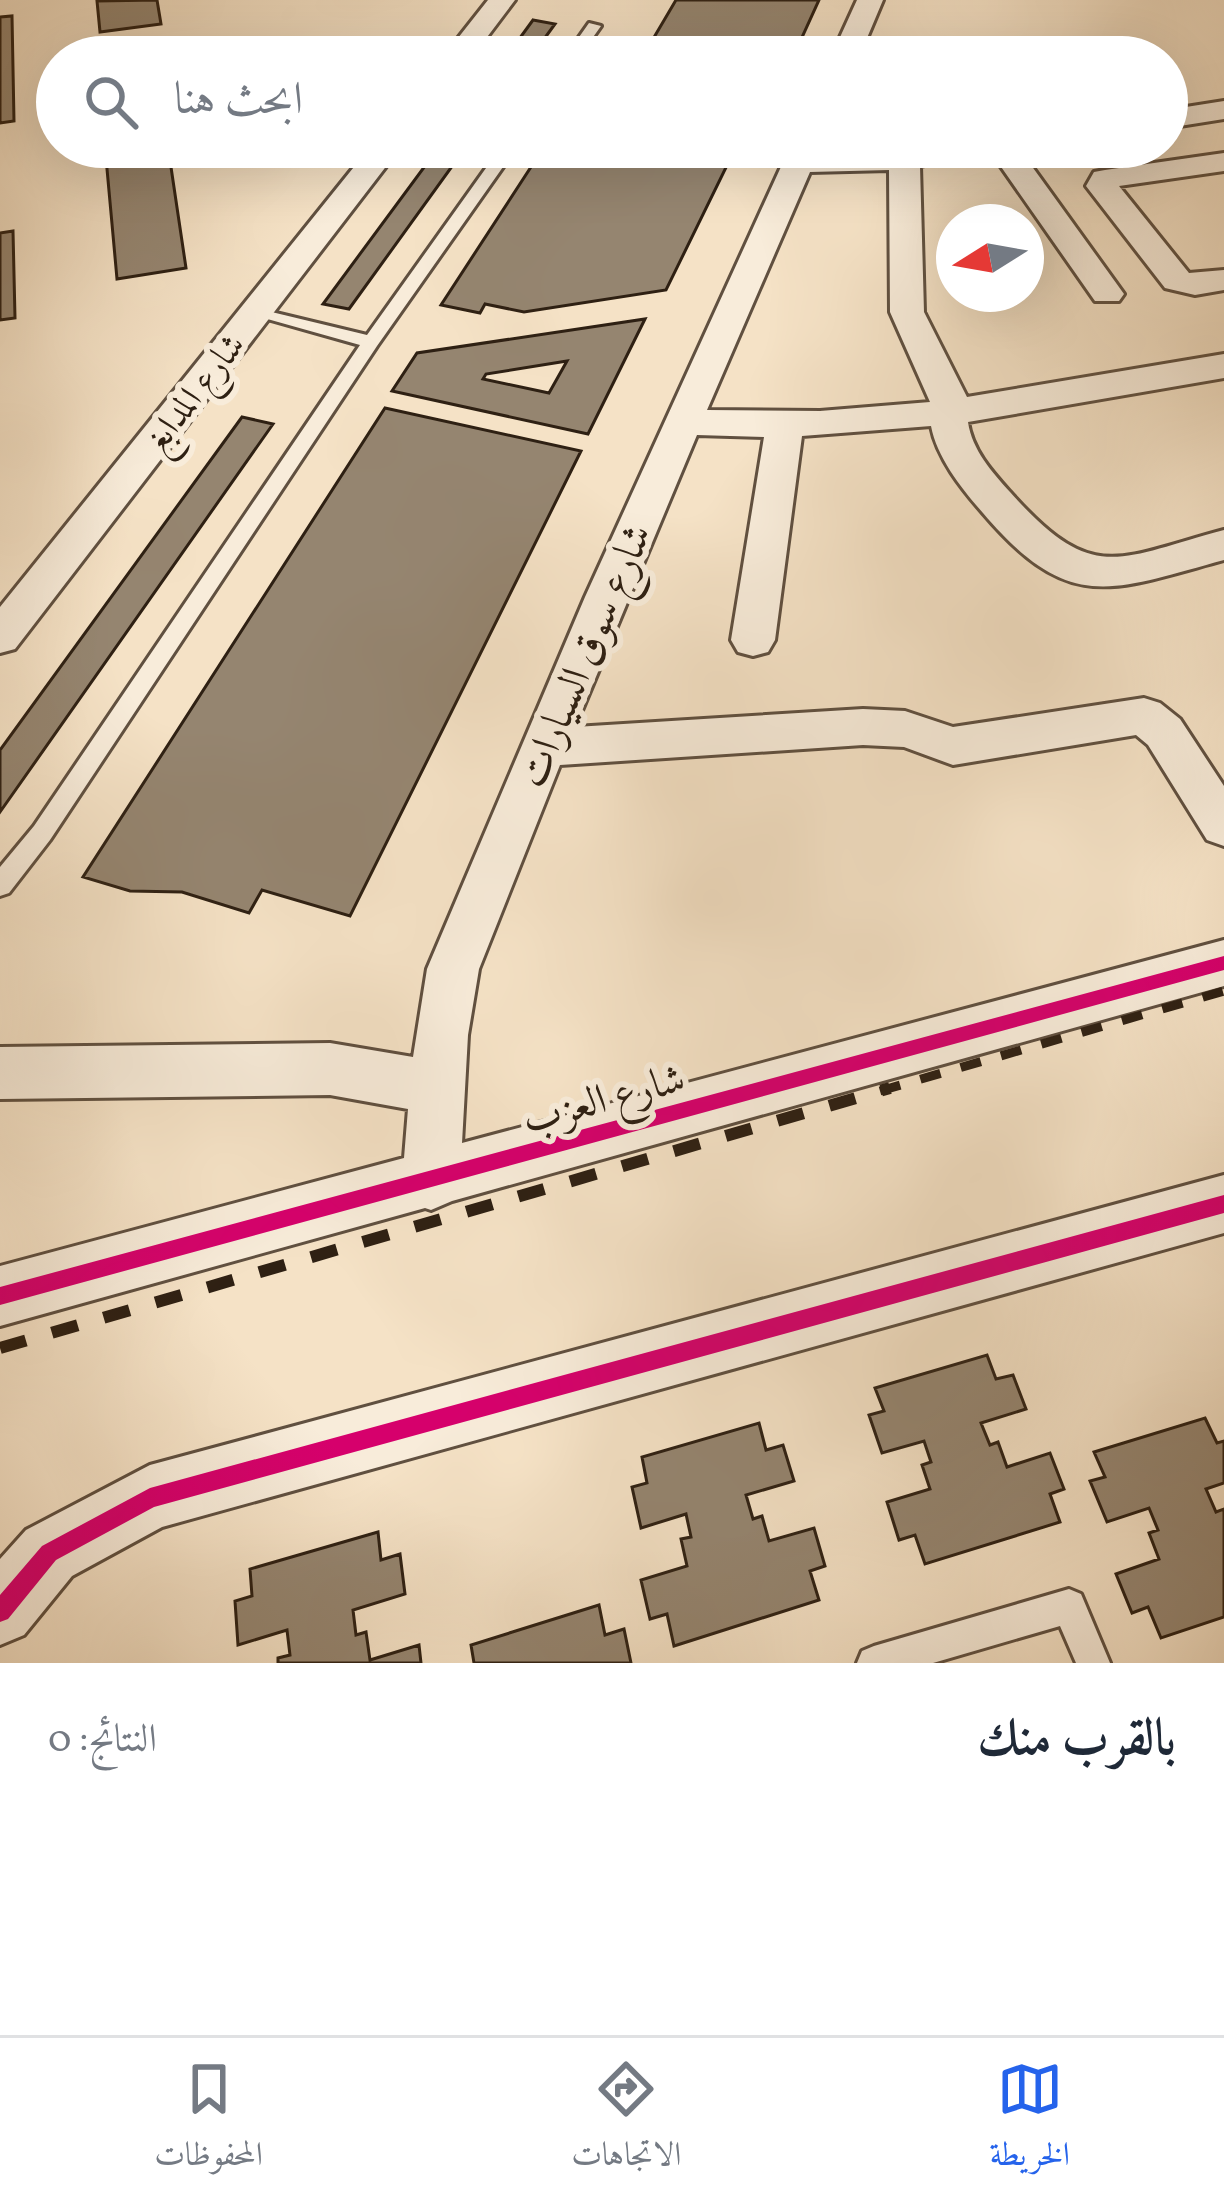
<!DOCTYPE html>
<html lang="ar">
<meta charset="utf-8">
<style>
body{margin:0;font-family:Vollkorn,Amiri,serif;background:#f2f2f3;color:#1f2937;direction:rtl}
.compass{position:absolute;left:936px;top:204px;width:108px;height:108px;border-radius:50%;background:#fff;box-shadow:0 12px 48px #0002;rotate:259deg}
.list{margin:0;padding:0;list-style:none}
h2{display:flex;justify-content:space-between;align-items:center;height:156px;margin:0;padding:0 48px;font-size:51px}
h2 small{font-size:39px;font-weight:400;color:#747a83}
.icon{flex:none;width:66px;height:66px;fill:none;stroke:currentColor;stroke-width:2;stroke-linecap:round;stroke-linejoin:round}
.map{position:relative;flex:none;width:1224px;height:1663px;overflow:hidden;direction:ltr}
.search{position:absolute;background:#fff;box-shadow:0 12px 48px #0002;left:36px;right:36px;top:36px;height:132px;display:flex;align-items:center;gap:30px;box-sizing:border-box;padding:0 42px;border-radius:66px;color:#747a83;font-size:45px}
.sheet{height:372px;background:#fff}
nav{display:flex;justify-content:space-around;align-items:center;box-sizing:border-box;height:168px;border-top:3px solid #e0e1e3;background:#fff;font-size:33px;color:#747a83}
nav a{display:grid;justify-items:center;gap:6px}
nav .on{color:#2563eb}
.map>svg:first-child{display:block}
.building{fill:#958570;stroke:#2e2013;stroke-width:3;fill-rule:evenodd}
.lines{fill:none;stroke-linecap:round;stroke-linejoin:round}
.lane-casing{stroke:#605040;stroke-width:6}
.street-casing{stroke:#605040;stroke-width:6}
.lane{fill:#f8ecda;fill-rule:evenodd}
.street{fill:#f8ecda;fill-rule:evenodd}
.rail-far1{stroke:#2e2013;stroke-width:9;stroke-dasharray:21 21;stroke-linecap:butt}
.rail{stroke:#2e2013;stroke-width:12;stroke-dasharray:27 27;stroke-linecap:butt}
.cycleway-casing{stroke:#f8ecda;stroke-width:7}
.cycleway{fill:#d6006c;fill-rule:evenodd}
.labels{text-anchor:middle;stroke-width:12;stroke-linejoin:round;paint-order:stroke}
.far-street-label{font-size:36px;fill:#2e2013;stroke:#f8ecda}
.street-label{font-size:42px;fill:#2e2013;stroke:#f8ecda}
</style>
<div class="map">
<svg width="1224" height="1663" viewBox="0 0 1224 1663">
<rect width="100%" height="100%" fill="#f5e2c6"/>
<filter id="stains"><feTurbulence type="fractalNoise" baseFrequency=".00167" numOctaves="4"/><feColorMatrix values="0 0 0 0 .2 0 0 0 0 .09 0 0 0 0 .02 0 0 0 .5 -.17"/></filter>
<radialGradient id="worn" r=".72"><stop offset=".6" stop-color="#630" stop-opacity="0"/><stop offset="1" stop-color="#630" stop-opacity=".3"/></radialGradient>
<!-- building -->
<path class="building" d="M157 0 161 24 100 32 97 1Z
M676 0H819L793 57 653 39Z
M12 16 14 121 0 123V17Z
M533 20 555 24 531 57H506Z
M613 41 713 57H603Z
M328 45 332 57H297L295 49Z
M105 147H168L186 268 117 279Z
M439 147H466L349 309 323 304Z
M544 147H736L666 290 524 312 485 304 480 313 441 305Z
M13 231 15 318 0 320V233Z
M645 319 588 434 392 391 417 353ZM567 361 549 393 483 379 486 374Z
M385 408 581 451 350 916 262 890 249 913 182 892 130 891 83 877Z
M242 417 273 424 0 812V750Z
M987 1355 996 1379 1013 1375 1026 1409 981 1423 990 1445 998 1442 1007 1467 1050 1453 1064 1489 1050 1494 1060 1522 925 1564 915 1535 899 1540 887 1502 930 1489 922 1465 931 1462 924 1441 882 1453 869 1415 884 1411 875 1388Z
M1205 1418 1217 1443 1224 1441V1483L1206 1489 1216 1512 1224 1509V1617L1161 1638 1148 1607 1132 1613 1116 1574 1159 1559 1149 1533 1158 1530 1149 1508 1107 1522 1090 1481 1105 1477 1094 1452Z
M759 1423 766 1450 783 1445 794 1481 746 1495 753 1519 762 1516 769 1541 814 1528 825 1566 810 1571 819 1600 674 1646 667 1614 650 1619 641 1580 687 1566 681 1539 691 1537 686 1514 641 1528 632 1487 647 1483 642 1457Z
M378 1532 381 1560 400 1554 405 1594 353 1610 356 1635 366 1632 370 1660 419 1645 421 1663H278V1658L290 1655 287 1630 238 1645 235 1601 252 1596 250 1569Z
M599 1605 605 1635 624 1629 631 1663H474L471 1645Z"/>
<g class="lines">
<defs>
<path id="lane" d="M589 23 601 26 579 57H565Z
M501 147H517L377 346 50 840 9 893 0 896V867L34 826 360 345 246 313 255 308 367 335Z
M1069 1589 1081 1594 1110 1663H1076L1060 1626 933 1663H857L862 1651 874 1646Z"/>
<path id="street" d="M488 0H515L472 57H443Z
M857 0H883L859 57H831Z
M1224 101V119L1167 128V110Z
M370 147H401L15 649 0 653V607Z
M790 147H820L818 153 1018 147 1124 294 1119 301H1095L990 151 920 166 924 312 967 397 1224 354V378L968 422C972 450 992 472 1010 492 1093 585 1116 559 1224 530V560C1110 591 1069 614 983 513 962 489 937 458 931 426L802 436 775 640 768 652 753 656 738 652 731 640 764 437 697 435 575 727 863 709 905 711 953 727 1144 698 1160 703 1180 719 1224 786V846L1207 840 1148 745 1136 735 953 765 904 747 863 745 560 765 479 969 468 1035 462 1143 1224 940V986L452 1201 431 1210 425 1208 0 1326V1266L404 1158 408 1109 330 1095 0 1099V1047L330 1043 413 1057 427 969 585 597ZM889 170 890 312 930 402 820 411 707 410 810 172Z
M1224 153V171L1119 186 1189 273 1224 270V290L1195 295 1165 288 1086 186 1094 172 1105 170Z
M1224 1175V1233L162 1527 72 1576 24 1635 0 1645V1559L26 1530 150 1465Z"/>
</defs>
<!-- lane casing -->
<use href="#lane" class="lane-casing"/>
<!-- street casing -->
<use href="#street" class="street-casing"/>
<!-- lane -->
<use href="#lane" class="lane"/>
<!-- street -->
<use href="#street" class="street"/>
<!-- rail-far1 -->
<path class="rail-far1" d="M880 1091 1224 991"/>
<!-- rail -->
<path class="rail" d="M0 1348 890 1088"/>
<defs>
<path id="cycleway" d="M1224 956V970L0 1305V1287Z
M1224 1195V1213L154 1507 56 1560 8 1619 0 1622V1595L42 1546 150 1488Z"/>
</defs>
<!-- cycleway casing -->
<use href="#cycleway" class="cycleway-casing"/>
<!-- cycleway -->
<use href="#cycleway" class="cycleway"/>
</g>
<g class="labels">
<!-- far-street labels -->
<g class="far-street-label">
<text transform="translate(193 392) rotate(-52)" y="13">شارع المدابغ</text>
</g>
<!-- street labels -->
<g class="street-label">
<text transform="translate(583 655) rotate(-67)" y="15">شارع سوق السيارات</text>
<text transform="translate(603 1097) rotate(-15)" y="15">شارع العزب</text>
</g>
</g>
<rect width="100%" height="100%" filter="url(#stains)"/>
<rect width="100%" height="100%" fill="url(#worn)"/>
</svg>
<svg class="compass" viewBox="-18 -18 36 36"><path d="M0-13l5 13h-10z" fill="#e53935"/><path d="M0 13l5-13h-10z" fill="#747a83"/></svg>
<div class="search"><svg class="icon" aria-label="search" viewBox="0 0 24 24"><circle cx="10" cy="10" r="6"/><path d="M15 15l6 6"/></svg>ابحث هنا</div>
</div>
<section class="sheet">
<h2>بالقرب منك<small>النتائج: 0</small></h2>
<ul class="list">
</ul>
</section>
<nav>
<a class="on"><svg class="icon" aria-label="map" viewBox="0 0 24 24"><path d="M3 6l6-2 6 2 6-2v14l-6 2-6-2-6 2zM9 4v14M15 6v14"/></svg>الخريطة</a>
<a><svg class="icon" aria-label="directions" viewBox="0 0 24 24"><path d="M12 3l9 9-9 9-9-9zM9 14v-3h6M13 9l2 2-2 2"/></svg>الاتجاهات</a>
<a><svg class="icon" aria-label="saved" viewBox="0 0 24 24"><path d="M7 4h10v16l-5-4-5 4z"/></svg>المحفوظات</a>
</nav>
